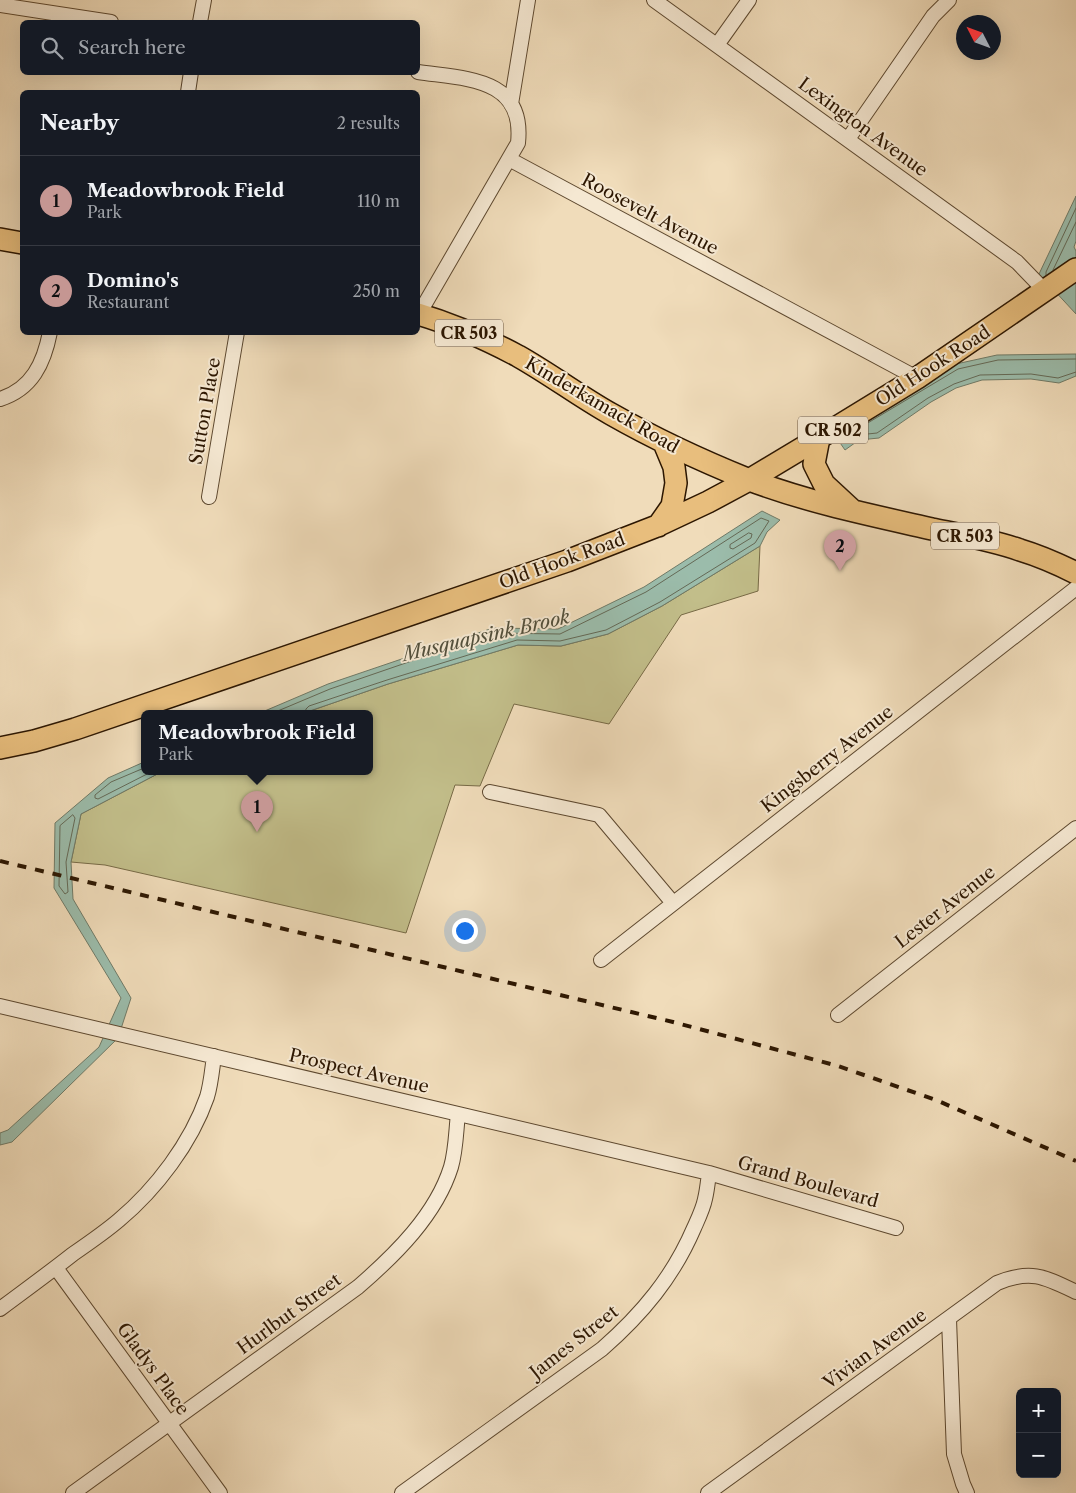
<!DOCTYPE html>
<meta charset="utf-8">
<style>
body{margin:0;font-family:"Libre Caslon Text",serif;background:#20242c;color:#f1f3f6}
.controls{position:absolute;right:15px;bottom:15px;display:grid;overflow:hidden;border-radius:8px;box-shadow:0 5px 20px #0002}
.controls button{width:45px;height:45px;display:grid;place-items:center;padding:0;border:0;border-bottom:1px solid #363941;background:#171b24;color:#f1f3f6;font:25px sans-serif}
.compass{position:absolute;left:956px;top:15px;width:45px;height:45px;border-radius:50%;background:#171b24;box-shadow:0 5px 20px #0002;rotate:312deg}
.you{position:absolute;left:464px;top:930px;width:18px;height:18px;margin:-12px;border:4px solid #fff;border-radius:50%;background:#1a73e8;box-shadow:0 0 0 8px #1a73e833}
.badge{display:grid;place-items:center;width:32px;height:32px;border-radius:50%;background:#c59692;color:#111;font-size:16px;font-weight:700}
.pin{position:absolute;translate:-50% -41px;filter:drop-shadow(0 1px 2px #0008)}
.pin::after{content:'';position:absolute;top:26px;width:18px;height:15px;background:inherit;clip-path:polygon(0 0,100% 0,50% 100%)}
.popup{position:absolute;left:141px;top:710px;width:232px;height:65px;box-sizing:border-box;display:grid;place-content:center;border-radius:8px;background:#171b24;filter:drop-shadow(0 1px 4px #0005);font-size:16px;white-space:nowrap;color:#9ea1a6}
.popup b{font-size:19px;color:#f1f3f6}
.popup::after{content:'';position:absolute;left:50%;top:100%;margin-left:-10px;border:10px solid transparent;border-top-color:#171b24}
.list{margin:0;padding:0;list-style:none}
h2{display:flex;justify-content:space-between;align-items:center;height:65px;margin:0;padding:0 20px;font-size:21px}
h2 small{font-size:16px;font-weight:400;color:#9ea1a6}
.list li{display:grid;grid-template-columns:32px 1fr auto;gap:15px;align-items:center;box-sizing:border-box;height:90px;padding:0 20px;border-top:1px solid #363941}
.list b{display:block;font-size:19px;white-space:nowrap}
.list p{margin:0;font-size:16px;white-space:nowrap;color:#9ea1a6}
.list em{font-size:16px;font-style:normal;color:#9ea1a6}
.icon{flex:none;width:28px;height:28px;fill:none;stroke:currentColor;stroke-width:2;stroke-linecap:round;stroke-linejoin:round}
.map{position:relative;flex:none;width:1076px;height:1493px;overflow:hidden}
.search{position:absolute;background:#171b24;box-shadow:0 5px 20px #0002;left:20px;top:20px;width:400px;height:55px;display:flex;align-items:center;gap:12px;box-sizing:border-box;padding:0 18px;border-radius:8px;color:#9ea1a6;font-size:19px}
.panel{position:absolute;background:#171b24;box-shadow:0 5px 20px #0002;left:20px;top:90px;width:400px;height:245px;border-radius:8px}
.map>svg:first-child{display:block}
.green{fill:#c2be8a;stroke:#776a46}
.water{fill:#9bbcab;stroke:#6f7a67}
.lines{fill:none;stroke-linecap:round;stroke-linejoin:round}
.shore{stroke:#646956;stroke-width:1}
.minor-casing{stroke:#5d482f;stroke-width:16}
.primary-casing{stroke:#2c1601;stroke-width:24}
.minor{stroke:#f5e8d2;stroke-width:14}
.primary{stroke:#e8be7d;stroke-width:21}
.rail{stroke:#2c1601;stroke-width:4;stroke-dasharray:9 9;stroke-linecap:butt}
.labels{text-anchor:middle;stroke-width:4;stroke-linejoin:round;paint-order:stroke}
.shield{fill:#f5e8d2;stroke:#685540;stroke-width:1}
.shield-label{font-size:16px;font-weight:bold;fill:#2c1601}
.street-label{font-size:18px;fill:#2c1601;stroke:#f5e8d2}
.water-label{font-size:19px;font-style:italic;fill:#53503c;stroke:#f5e8d2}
</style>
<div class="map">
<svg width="1076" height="1493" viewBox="0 0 1076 1493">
<rect width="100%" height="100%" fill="#f0dcba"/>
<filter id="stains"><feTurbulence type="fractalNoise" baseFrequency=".004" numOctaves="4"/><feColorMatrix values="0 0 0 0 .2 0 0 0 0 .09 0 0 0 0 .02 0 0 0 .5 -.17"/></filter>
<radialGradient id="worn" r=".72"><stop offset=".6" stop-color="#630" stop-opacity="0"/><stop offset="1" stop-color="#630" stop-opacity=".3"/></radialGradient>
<!-- green -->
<path class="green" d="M760 546 758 591 681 615 609 724 514 704 480 786 455 785 406 933 105 865 71 862 81 814 163 771H370V713H304L388 684 518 645 561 646 608 634 662 606Z"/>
<!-- water -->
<path class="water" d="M1076 196V241L1074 247 1076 251V314L1039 274Z
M1076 354V376L1059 383 1031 379 982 380 956 388 931 402 879 438 859 440 845 450 836 437 956 364 997 355Z
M762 511 780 520 767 532 760 546 662 606 608 634 561 646 518 645 388 684 304 713H260L328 684 493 628 558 629 644 587Z
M144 762V771H163L81 814 71 862 73 899 131 998 118 1038 12 1142 0 1145V1133L8 1130 99 1047 121 998 54 888 55 823 108 778Z"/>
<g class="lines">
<!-- shore -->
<path class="shore" d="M1053 270 1076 222
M1046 275V272L1076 208
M1076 359 998 360 958 369 856 430 855 433 858 435 877 433 928 398 954 384 980 375 1031 374 1058 378 1076 372
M749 533 752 534 751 538 733 549 730 548V545Z
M273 713 330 689 493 633 560 634 646 592 761 518 769 521 755 543 660 602 606 630 560 641 517 640 387 680 309 706 306 709 305 713
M144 768 111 782 95 795V798L98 799 153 771
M73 815 75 818 66 862 68 892 65 894 59 886 60 826Z"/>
<defs>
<path id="minor" d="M654 0 1017 262 1045 291
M0 5 111 22
M200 22 204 0
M717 45 749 0
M418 72C465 79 525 77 518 143L419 314
M188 92 191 72
M511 104 528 0
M848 139 933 16 949 0
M509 159 917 378
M0 399C32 389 44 363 50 332
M209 497 237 332
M490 792 599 815 673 903
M601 960 1076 588
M0 1006 709 1173 896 1228
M838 1015 1076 828
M56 1268 220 1493
M0 1309C24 1291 49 1273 73 1254 89 1243 105 1232 119 1220 156 1189 191 1143 207 1097 211 1084 212 1070 214 1056
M949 1319 954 1454 963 1484 967 1493
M73 1493 358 1287C395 1255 436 1215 451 1167 456 1150 456 1131 458 1114
M402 1493 602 1349C642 1314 673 1277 694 1228 698 1219 703 1209 705 1199 707 1191 708 1181 709 1173
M708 1493 997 1283C1031 1269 1045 1277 1076 1292"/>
<path id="primary" d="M0 239 22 243
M418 314C452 324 486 339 518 356 550 374 579 396 611 414 655 439 700 460 747 479 807 502 870 515 932 529 962 535 992 540 1020 550 1040 556 1058 564 1076 573
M819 438 814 464 824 484 851 509
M658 526 672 506 676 483 674 467 664 443
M0 748 34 741 75 729 567 561 657 526 708 502 749 480 819 438 917 378 1076 269"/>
</defs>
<!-- minor casing -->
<use href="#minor" class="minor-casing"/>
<!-- primary casing -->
<use href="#primary" class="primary-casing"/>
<!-- minor -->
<use href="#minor" class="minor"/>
<!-- primary -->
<use href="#primary" class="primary"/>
<!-- rail -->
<path class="rail" d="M0 861 673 1022 838 1066 936 1100 1076 1161"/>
</g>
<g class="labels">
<!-- shield labels -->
<g class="shield">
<rect x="435" y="319.5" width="68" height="27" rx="4"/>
<rect x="798" y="416.5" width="70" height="27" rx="4"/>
<rect x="931" y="522.5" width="68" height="27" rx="4"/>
</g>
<g class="shield-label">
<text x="469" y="339">CR 503</text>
<text x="833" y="436">CR 502</text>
<text x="965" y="542">CR 503</text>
</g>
<!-- street labels -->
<g class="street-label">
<text transform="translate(863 127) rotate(36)" y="6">Lexington Avenue</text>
<text transform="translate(650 214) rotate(28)" y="6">Roosevelt Avenue</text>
<text transform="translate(933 366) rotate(-33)" y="6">Old Hook Road</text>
<text transform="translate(602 405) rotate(30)" y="6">Kinderkamack Road</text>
<text transform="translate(205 411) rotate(-80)" y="6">Sutton Place</text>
<text transform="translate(562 561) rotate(-20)" y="6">Old Hook Road</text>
<text transform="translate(827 759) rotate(-38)" y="6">Kingsberry Avenue</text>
<text transform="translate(945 907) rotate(-38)" y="6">Lester Avenue</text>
<text transform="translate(359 1071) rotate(13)" y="6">Prospect Avenue</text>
<text transform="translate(808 1182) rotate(16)" y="6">Grand Boulevard</text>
<text transform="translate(289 1314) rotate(-36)" y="6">Hurlbut Street</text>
<text transform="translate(574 1342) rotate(-38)" y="6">James Street</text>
<text transform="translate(875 1349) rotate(-36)" y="6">Vivian Avenue</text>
<text transform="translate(153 1369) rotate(54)" y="6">Gladys Place</text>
</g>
<!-- water labels -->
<g class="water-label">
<text transform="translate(486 635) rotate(-13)" y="7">Musquapsink Brook</text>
</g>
</g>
<rect width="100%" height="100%" filter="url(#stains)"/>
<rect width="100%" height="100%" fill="url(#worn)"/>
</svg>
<div class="controls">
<button>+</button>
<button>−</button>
</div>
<svg class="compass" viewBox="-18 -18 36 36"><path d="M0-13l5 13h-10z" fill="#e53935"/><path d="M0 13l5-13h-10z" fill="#9ea1a6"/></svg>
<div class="you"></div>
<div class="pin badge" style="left:257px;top:832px">1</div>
<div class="popup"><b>Meadowbrook Field</b>Park</div>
<div class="pin badge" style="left:840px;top:571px">2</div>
<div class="search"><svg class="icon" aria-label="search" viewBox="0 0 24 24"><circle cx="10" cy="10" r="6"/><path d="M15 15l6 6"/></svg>Search here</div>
<section class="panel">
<h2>Nearby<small>2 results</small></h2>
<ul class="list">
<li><span class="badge">1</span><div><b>Meadowbrook Field</b><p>Park</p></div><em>110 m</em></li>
<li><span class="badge">2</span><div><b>Domino's</b><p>Restaurant</p></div><em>250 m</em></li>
</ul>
</section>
</div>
